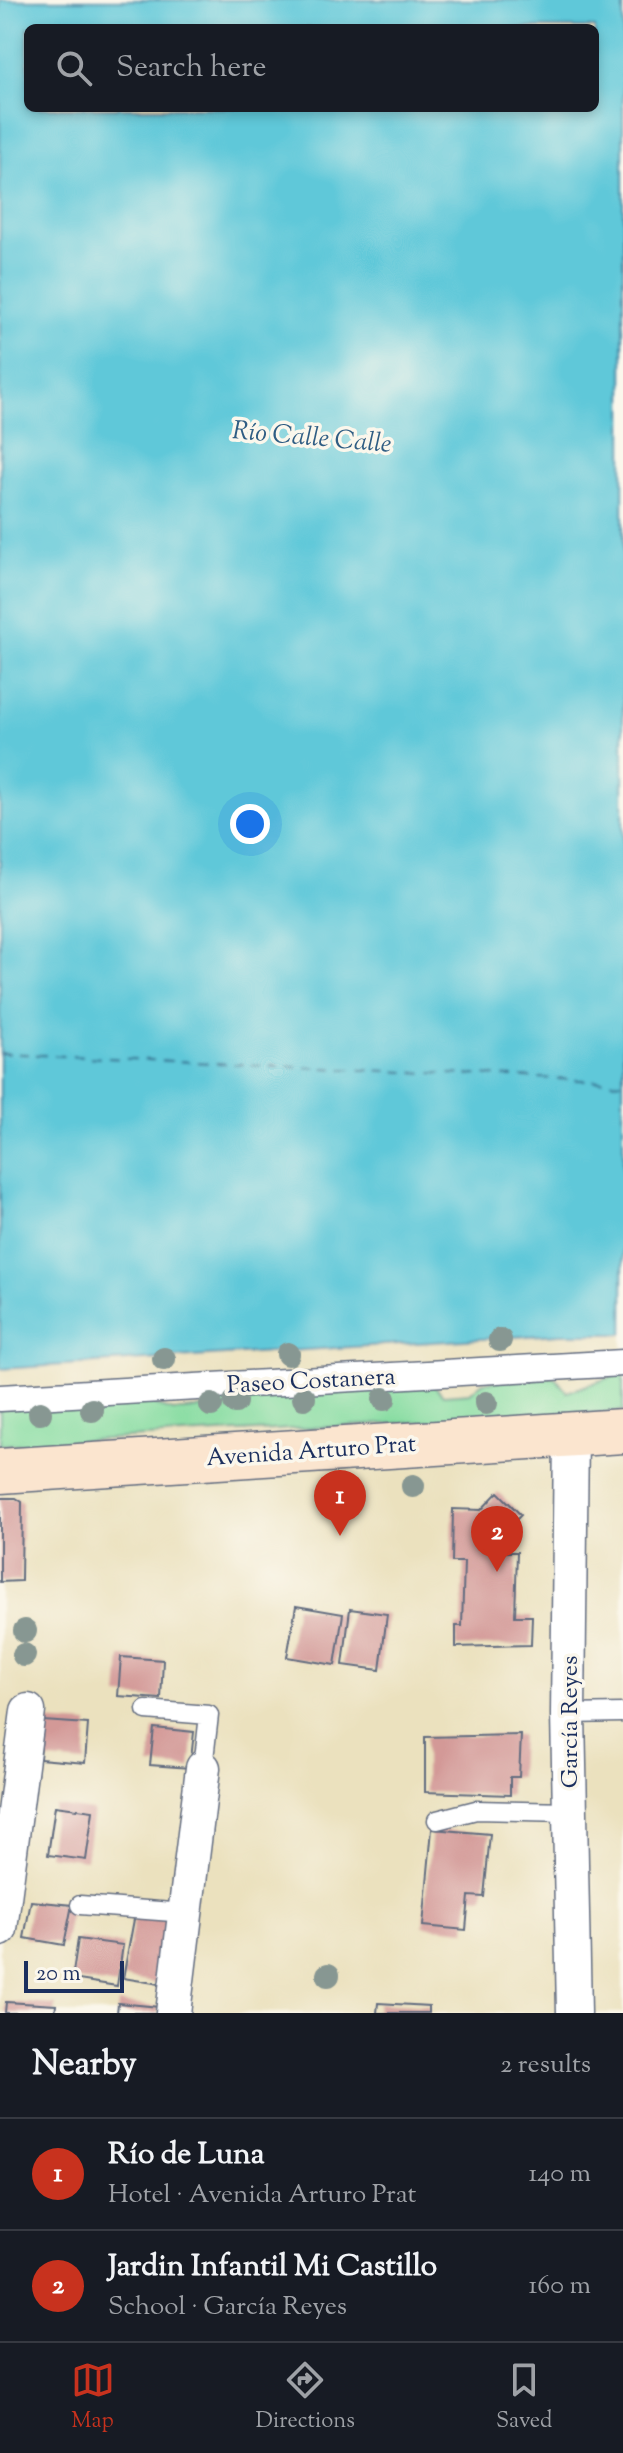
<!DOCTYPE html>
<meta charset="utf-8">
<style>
body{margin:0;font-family:"Sorts Mill Goudy",serif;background:#242831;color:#f1f3f6}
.scale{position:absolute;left:24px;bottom:20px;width:100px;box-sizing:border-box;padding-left:8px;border:4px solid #1b2f5e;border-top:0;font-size:22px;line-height:28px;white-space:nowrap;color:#1b2f5e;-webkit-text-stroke:6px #fbf7ec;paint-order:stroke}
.you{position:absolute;left:250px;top:824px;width:28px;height:28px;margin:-20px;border:6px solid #fff;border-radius:50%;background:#1a73e8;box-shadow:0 0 0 12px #1a73e833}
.badge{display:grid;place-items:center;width:52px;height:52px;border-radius:50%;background:#c8321e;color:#fff;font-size:26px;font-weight:700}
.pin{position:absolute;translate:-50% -66px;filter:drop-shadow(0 2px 4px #0008)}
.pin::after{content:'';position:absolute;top:42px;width:28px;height:24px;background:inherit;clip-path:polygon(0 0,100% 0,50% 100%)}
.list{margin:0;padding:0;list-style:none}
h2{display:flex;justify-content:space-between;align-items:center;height:104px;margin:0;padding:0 32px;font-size:34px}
h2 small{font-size:26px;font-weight:400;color:#9ea1a6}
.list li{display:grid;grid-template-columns:52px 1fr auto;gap:24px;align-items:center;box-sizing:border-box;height:112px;padding:0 32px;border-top:2px solid #363941}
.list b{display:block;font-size:30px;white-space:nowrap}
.list p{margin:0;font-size:26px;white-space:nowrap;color:#9ea1a6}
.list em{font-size:26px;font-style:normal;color:#9ea1a6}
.icon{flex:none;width:44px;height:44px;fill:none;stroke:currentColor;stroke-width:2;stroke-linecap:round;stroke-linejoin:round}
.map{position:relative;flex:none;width:623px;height:2013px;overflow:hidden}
.search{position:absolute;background:#171b24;box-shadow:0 4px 12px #0003;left:24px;right:24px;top:24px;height:88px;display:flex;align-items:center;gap:20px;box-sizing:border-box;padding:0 28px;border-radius:12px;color:#9ea1a6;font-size:30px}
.sheet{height:328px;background:#171b24}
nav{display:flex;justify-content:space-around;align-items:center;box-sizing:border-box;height:112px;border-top:2px solid #363941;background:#171b24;font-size:22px;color:#9ea1a6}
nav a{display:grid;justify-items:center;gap:4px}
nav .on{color:#c8321e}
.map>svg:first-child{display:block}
.green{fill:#85dca0;stroke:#50867f;stroke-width:2}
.water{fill:#5ec8d9;stroke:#3c7c9c;stroke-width:2;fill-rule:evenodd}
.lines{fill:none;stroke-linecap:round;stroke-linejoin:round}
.ferry{stroke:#2f5d83;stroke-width:2;stroke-dasharray:10 8;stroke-linecap:butt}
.building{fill:#d39997}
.service-casing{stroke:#646d80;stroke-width:21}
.pedestrian-casing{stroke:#646d80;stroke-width:29}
.minor-casing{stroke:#646d80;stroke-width:37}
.secondary-casing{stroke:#646d80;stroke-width:47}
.service{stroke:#fff;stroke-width:18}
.pedestrian{stroke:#fff;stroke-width:26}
.minor{stroke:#fff;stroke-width:34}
.secondary{stroke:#fbe5cf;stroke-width:44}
.tree{fill:#879792}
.labels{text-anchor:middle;stroke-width:7;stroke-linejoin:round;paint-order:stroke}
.street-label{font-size:24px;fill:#1b2f5e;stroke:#fbf7ec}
.water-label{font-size:26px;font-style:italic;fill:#2f5d83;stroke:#fbf7ec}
</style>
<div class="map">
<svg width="623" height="2013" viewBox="0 0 623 2013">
<rect width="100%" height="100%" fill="#fbf7ec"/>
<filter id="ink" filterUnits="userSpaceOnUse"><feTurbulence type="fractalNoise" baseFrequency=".0125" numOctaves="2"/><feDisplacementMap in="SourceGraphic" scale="16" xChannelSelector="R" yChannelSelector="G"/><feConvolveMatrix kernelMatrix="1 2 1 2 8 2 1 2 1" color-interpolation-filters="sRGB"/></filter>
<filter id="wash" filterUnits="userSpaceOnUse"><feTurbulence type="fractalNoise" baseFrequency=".006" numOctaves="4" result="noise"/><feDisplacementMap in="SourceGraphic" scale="32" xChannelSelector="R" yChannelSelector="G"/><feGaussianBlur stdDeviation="1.8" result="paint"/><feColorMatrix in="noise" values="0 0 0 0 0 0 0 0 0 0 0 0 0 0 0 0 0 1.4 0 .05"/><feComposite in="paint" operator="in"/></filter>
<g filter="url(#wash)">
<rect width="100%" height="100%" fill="#ebe1be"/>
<!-- green -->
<path class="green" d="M623 1373V1411L0 1445V1409L137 1400 173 1411 205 1408 235 1395 434 1385 443 1395 470 1393 483 1382 555 1377 567 1392Z"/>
<!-- water -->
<path class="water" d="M0 0H623V1334H560L0 1369ZM28 28H595V108H28Z"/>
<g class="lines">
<!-- ferry -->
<path class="ferry" d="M0 1053 623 1082"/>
</g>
<g id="blocks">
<!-- building -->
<path class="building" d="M498 1492 521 1515 507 1529V1552H517L515 1616H532L531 1645 456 1647V1626H462L464 1562H452L453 1509 481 1510Z
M0 1498H16L22 1502 21 1581 0 1582Z
M296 1606 343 1614 335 1665 287 1657Z
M350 1609 387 1614 380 1670 343 1665Z
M121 1657 163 1660 161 1699 118 1696Z
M43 1721 88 1724 85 1763 40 1759Z
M154 1728 194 1732 190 1768 150 1765Z
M521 1735 519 1777H510V1795L425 1792V1737Z
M55 1806 93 1811 86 1860 48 1855Z
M432 1829 490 1834 484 1897 469 1896 466 1930 423 1926Z
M31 1901 72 1905 64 1945 24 1938Z
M135 1914 172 1920 160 1984 123 1978Z
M78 1939 123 1945 117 1986 72 1979Z
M6 2002 56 2005 55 2013H5Z
M118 2003 159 2007 158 2013H117Z
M378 2003 429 2006V2013H377Z"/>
</g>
</g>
<g filter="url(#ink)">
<use href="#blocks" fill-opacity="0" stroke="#646d80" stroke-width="2"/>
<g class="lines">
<defs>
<path id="service" d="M146 1710 209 1715 203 1768
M568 1714 623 1713
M437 1820 476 1810 569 1812
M80 1905 186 1913"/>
<path id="pedestrian" d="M0 1398 623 1363"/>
<path id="minor" d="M571 1432 568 1714 574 2013
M0 1929 28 1711
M173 2013 203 1768"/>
<path id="secondary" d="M0 1471 623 1431"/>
</defs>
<!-- service casing -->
<use href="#service" class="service-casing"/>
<!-- pedestrian casing -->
<use href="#pedestrian" class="pedestrian-casing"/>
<!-- minor casing -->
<use href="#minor" class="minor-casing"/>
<!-- secondary casing -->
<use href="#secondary" class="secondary-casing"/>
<!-- service -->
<use href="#service" class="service"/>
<!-- pedestrian -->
<use href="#pedestrian" class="pedestrian"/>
<!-- minor -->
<use href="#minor" class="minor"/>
<!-- secondary -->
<use href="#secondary" class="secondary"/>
</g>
<!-- trees -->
<g class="tree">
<circle cx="500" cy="1340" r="12"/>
<circle cx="288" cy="1354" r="12"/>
<circle cx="164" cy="1359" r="12"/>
<circle cx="304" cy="1398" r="12"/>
<circle cx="384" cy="1399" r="12"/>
<circle cx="235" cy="1402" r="12"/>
<circle cx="486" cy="1403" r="12"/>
<circle cx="211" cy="1405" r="12"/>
<circle cx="92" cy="1410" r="12"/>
<circle cx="40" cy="1413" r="12"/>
<circle cx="413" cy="1486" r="12"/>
<circle cx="338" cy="1490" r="12"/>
<circle cx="25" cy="1631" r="12"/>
<circle cx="24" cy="1655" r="12"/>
<circle cx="328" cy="1975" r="12"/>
</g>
</g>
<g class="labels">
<!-- street labels -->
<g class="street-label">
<text transform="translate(311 1380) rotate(-3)" y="8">Paseo Costanera</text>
<text transform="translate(311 1450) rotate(-4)" y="8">Avenida Arturo Prat</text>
<text transform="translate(569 1722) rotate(-90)" y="8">García Reyes</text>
</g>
<!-- water labels -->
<g class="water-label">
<text transform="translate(312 436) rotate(5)" y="9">Río Calle Calle</text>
</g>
</g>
</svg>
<div class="scale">20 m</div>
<div class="you"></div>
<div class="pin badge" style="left:340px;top:1536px">1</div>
<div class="pin badge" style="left:497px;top:1572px">2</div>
<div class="search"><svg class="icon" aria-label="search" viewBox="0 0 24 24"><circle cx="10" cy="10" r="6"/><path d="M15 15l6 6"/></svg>Search here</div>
</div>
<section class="sheet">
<h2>Nearby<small>2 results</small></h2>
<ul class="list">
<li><span class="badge">1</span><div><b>Río de Luna</b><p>Hotel · Avenida Arturo Prat</p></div><em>140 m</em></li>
<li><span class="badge">2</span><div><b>Jardin Infantil Mi Castillo</b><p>School · García Reyes</p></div><em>160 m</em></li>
</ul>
</section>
<nav>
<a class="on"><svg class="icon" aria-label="map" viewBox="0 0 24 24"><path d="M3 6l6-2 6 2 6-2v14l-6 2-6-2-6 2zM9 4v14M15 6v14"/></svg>Map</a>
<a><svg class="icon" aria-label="directions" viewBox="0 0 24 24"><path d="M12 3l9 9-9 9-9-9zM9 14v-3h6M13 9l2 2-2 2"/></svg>Directions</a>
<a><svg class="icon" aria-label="saved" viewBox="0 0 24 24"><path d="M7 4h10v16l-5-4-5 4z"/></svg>Saved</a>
</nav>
